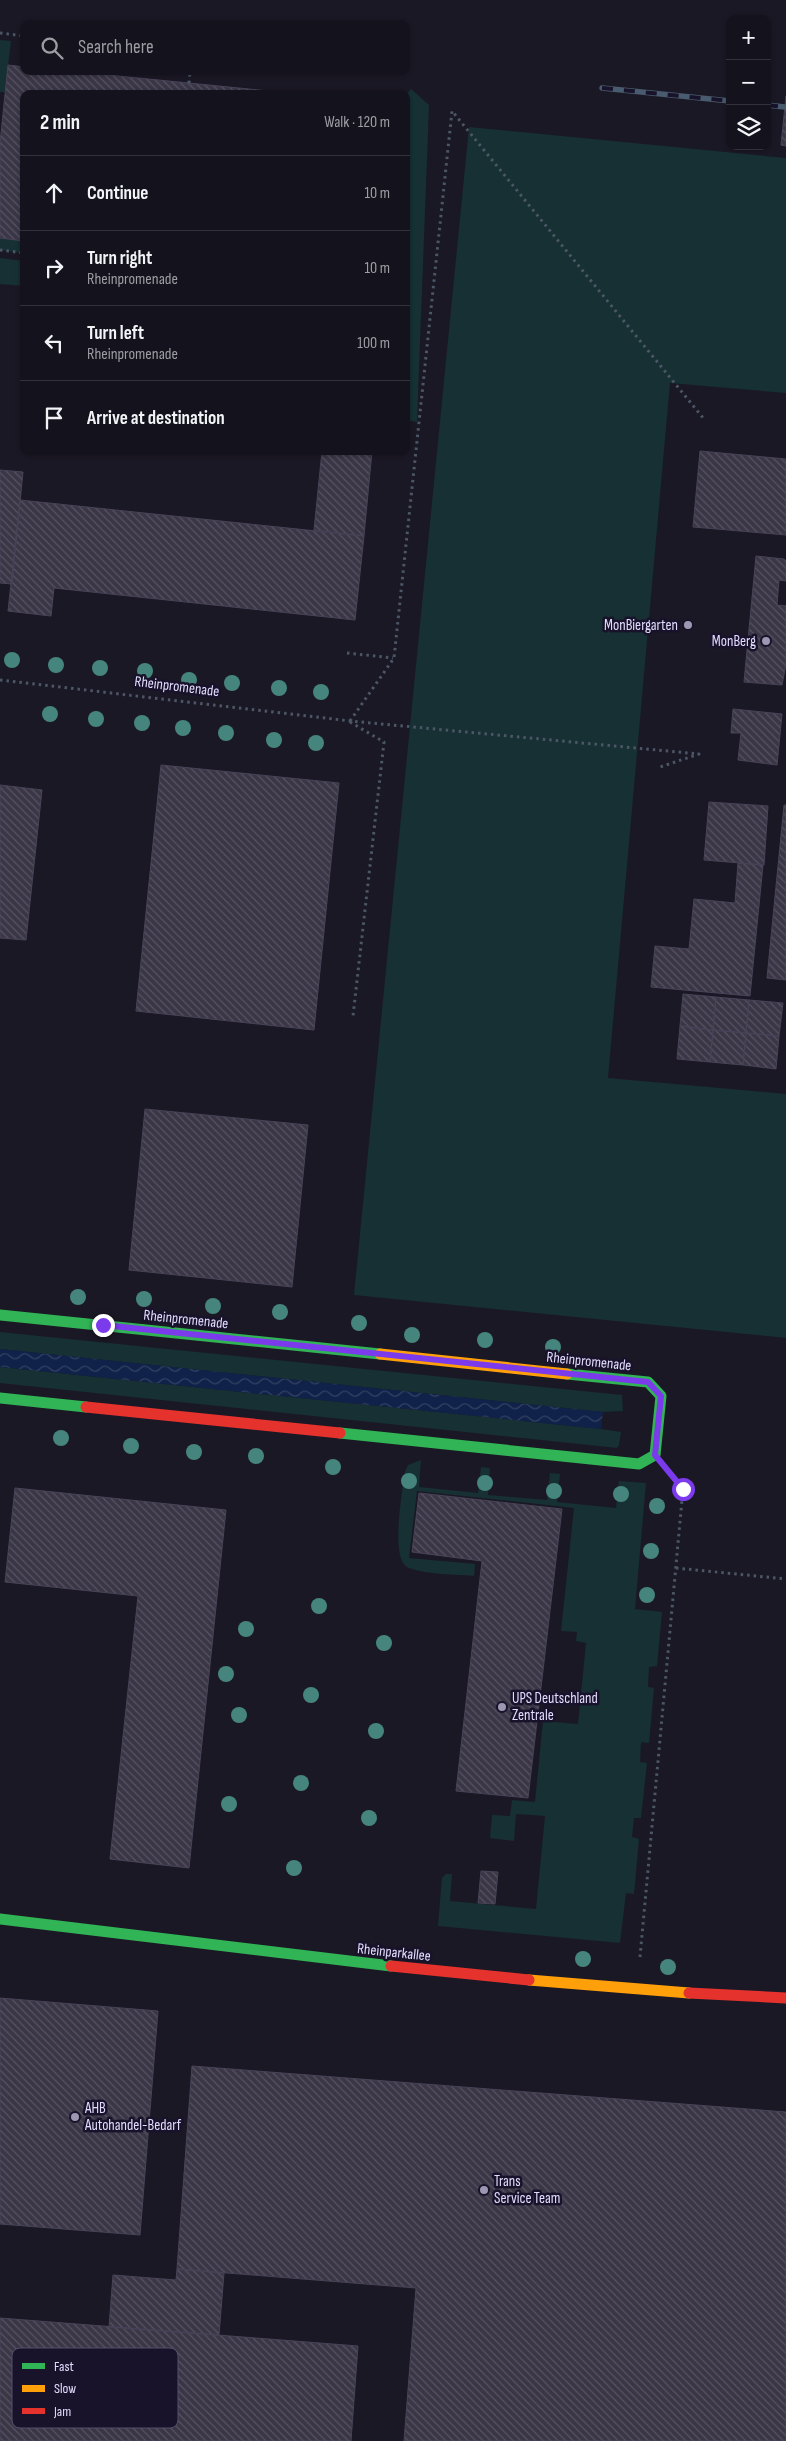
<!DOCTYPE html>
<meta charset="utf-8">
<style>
body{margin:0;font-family:"Sofia Sans Condensed",sans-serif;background:#212029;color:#f1f3f6}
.controls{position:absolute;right:15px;top:15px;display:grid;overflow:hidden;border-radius:10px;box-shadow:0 1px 4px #0004}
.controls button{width:45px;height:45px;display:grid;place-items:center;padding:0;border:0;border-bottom:1px solid #33323b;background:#14121c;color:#f1f3f6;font:25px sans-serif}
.stop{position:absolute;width:15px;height:15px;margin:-11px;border:4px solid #7c3aed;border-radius:50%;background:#fff}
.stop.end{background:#7c3aed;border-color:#fff;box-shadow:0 1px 5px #0008}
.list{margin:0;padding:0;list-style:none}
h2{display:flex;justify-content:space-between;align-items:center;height:65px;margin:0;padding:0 20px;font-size:21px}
h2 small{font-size:16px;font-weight:400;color:#9d9ea3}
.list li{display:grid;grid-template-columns:32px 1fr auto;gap:15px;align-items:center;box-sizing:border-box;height:75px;padding:0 20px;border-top:1px solid #33323b}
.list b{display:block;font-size:19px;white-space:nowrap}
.list p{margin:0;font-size:16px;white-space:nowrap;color:#9d9ea3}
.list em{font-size:16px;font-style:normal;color:#9d9ea3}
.icon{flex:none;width:28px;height:28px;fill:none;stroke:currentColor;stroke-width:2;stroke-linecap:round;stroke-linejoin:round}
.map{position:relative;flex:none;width:786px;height:2441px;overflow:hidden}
.search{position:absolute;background:#14121c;box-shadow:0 1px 4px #0004;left:20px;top:20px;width:390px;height:55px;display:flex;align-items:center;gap:12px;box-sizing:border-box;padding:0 18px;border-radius:10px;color:#9d9ea3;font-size:19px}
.panel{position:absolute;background:#14121c;box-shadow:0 1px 4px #0004;left:20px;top:90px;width:390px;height:365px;border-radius:10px}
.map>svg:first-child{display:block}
.grass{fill:#163033}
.water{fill:url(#water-waves)}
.building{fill:url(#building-back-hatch);stroke:#484358}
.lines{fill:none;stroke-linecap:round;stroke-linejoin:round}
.path{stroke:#4b5666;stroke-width:3;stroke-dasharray:2.5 4;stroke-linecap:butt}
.fast{stroke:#30b455;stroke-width:11}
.slow{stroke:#ff9f0a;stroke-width:11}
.jam{stroke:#e5322d;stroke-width:11}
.rail-casing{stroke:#495b6e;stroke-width:5.5}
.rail{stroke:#18122b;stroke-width:4;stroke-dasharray:11;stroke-linecap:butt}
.tree{fill:#46857e}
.route{stroke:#7c3aed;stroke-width:6}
.poi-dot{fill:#9c98b2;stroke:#18122b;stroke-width:2}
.labels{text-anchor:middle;stroke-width:5;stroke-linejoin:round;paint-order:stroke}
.poi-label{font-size:15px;fill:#e2ddfe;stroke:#18122b;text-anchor:start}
.street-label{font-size:15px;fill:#e2ddfe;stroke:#18122b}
.key{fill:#18122b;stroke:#554f6a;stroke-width:1}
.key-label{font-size:14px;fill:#e2ddfe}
</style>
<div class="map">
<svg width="786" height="2441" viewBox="0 0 786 2441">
<defs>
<pattern id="water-waves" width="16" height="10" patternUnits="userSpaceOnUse" patternTransform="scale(1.25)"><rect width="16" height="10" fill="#102249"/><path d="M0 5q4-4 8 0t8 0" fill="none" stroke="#324264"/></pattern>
<pattern id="building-back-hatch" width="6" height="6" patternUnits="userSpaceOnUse" patternTransform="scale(1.25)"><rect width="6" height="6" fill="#3a3646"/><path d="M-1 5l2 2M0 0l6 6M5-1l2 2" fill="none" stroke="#565362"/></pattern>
</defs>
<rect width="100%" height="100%" fill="#1b1825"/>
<!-- grass -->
<path class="grass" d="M0 40 11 41 5 92H0Z
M411 89 429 105 417 422 406 420V95Z
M469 127 786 158V393L670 383 608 1078 786 1094V1338L354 1295Z
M0 238 24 241V253L0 250Z
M0 258 24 261V286L0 284Z
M0 1332 622 1395 623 1411 603 1412 0 1349Z
M0 1367 601 1429 621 1432 619 1445 617 1448 0 1383Z
M421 1460 419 1487 478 1493 481 1467 490 1468 488 1495 547 1500 550 1473 560 1474 557 1502 616 1508 619 1481 646 1483 635 1609 662 1612 657 1666 649 1667 648 1687 654 1688 649 1743 641 1742 640 1762 647 1763 641 1818H634L632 1837 639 1839 634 1894 626 1893 620 1943 438 1926 442 1878 446 1874H452L450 1901 536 1909 545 1816 516 1814 514 1841 490 1838 492 1815 510 1816 512 1800 535 1802 543 1721 578 1724 586 1643 576 1641 577 1632 561 1631 574 1508 417 1491 409 1558 475 1564 474 1576C454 1574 429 1575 409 1568 389 1561 403 1492 404 1474L408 1465Z"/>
<!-- water -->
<path class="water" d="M0 1349 603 1412 601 1429 0 1367Z"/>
<!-- building -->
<path class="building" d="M8 65 24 67V71H68L299 94H24V241L0 238V143Z
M786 96V146L781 145Z
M322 451H372L364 536 314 530Z
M700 451 786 459V535L693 527Z
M0 470 23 472 12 584 0 583Z
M20 500 364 536 355 620 54 588 51 616 8 611Z
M756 556 784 559 786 561V581L779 580 777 605 786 606V664L782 685 744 682Z
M733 709 782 714 777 765 738 760 741 733H731Z
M161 765 339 783 314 1030 136 1011Z
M0 785 42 790 26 940 0 938Z
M709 802 768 806 764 865 704 860Z
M784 805H786V980L767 978Z
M738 863 763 865 750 996 651 987 655 946 689 949 694 899 735 903Z
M683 994 716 997 713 1030 680 1026Z
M716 997 749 1000 746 1033 713 1030Z
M749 1000 783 1003 779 1036 746 1033Z
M680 1026 713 1030 710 1062 677 1059Z
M713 1030 746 1033 743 1065 710 1062Z
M746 1033 779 1036 776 1069 743 1065Z
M145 1109 308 1125 292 1287 129 1270Z
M15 1488 226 1510 189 1868 110 1859 138 1596 5 1582Z
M419 1493 562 1509 528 1798 456 1791 482 1561 412 1552Z
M481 1871 498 1872 495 1904 478 1903Z
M0 1998 158 2011 140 2235 0 2224Z
M192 2066 786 2112V2441H404L416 2288 177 2269Z
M177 2269 224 2273 219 2335 109 2327 113 2275 176 2280Z
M0 2318 358 2346 351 2441H0Z"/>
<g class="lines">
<!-- path -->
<path class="path" d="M0 33 24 36
M189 83 190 71
M0 250 24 253
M347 653 393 658
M0 680 350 721 699 754 657 768
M350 721 394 658 452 111 704 419
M350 722 384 742 353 1016
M676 1568 786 1579
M640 1957 683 1489 676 1480"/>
<!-- fast -->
<path class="fast" d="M0 1315 380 1354
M0 1398 86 1407
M340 1433 639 1464 655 1455 661 1396 648 1382 567 1374
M0 1919 391 1966"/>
<!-- slow -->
<path class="slow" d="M380 1354 567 1374
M529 1980 689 1993"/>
<!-- jam -->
<path class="jam" d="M86 1407 340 1433
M391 1966 529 1980
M689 1993 786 1998"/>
<defs>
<path id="rail" d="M602 88 730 101
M767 105 785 107"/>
</defs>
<!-- rail casing -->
<use href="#rail" class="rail-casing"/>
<!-- rail -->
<use href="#rail" class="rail"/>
</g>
<!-- trees -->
<g class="tree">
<circle cx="12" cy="660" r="8"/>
<circle cx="56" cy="665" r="8"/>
<circle cx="100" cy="668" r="8"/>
<circle cx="145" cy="671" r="8"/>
<circle cx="189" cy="680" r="8"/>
<circle cx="232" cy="683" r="8"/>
<circle cx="279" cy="688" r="8"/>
<circle cx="321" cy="692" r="8"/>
<circle cx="50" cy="714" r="8"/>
<circle cx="96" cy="719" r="8"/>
<circle cx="142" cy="723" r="8"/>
<circle cx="183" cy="728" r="8"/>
<circle cx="226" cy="733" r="8"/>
<circle cx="274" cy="740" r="8"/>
<circle cx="316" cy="743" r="8"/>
<circle cx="78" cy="1297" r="8"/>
<circle cx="144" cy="1299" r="8"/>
<circle cx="213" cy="1306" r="8"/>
<circle cx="280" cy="1312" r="8"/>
<circle cx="359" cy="1323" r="8"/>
<circle cx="412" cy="1335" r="8"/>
<circle cx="485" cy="1340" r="8"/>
<circle cx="553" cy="1347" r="8"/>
<circle cx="61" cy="1438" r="8"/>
<circle cx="131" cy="1446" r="8"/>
<circle cx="194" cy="1452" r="8"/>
<circle cx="256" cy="1456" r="8"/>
<circle cx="333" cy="1467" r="8"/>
<circle cx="409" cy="1481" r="8"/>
<circle cx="485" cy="1483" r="8"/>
<circle cx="554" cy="1491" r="8"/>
<circle cx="621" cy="1494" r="8"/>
<circle cx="657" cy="1506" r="8"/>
<circle cx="651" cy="1551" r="8"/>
<circle cx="647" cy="1595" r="8"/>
<circle cx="319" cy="1606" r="8"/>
<circle cx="246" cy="1629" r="8"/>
<circle cx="384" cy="1643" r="8"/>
<circle cx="226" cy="1674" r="8"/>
<circle cx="311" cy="1695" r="8"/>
<circle cx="239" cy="1715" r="8"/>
<circle cx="376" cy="1731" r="8"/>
<circle cx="301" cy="1783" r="8"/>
<circle cx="229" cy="1804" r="8"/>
<circle cx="369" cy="1818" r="8"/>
<circle cx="294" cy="1868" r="8"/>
<circle cx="583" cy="1959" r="8"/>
<circle cx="668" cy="1967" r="8"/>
</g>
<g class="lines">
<!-- route -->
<path class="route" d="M103 1325 648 1382 661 1396 655 1455 683 1489"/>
</g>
<!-- markers -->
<g class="poi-dot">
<circle cx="688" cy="625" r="5"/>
<circle cx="766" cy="641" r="5"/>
<circle cx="502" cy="1707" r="5"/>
<circle cx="75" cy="2117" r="5"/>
<circle cx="484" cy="2190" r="5"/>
</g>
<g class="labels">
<!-- poi labels -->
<g class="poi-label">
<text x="678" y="630" text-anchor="end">MonBiergarten</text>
<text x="756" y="646" text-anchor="end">MonBerg</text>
<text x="512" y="1703">UPS Deutschland<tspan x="512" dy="17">Zentrale</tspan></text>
<text x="85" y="2113">AHB<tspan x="85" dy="17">Autohandel-Bedarf</tspan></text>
<text x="494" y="2186">Trans<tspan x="494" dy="17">Service Team</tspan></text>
</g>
<!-- street labels -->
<g class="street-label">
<text transform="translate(177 686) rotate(7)" y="5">Rheinpromenade</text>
<text transform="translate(186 1319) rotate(6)" y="5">Rheinpromenade</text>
<text transform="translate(589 1361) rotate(6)" y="5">Rheinpromenade</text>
<text transform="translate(394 1952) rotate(6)" y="5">Rheinparkallee</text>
</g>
</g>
<!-- legend -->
<rect x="12" y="2348" width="166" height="80" rx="8" class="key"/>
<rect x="22" y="2363" width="23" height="6" fill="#30b455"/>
<rect x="22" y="2385" width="23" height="7" fill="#ff9f0a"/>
<rect x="22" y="2408" width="23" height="6" fill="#e5322d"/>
<g class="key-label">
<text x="54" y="2371">Fast</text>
<text x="54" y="2393">Slow</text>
<text x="54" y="2416">Jam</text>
</g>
</svg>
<div class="controls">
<button>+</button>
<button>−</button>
<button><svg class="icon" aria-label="layers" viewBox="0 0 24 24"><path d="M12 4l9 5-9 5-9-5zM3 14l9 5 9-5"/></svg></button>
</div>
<div class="stop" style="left:683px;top:1489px"></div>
<div class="stop end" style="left:103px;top:1325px"></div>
<div class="search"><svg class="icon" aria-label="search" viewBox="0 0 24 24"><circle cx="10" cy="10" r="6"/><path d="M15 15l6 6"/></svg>Search here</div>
<section class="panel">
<h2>2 min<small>Walk · 120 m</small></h2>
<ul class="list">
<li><svg class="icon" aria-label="ahead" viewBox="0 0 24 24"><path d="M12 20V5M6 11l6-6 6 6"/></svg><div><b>Continue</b></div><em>10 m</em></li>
<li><svg class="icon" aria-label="right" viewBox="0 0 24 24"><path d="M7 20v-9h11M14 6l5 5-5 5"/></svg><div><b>Turn right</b><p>Rheinpromenade</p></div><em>10 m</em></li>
<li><svg class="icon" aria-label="left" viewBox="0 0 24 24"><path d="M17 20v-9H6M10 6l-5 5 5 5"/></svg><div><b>Turn left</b><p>Rheinpromenade</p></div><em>100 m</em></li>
<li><svg class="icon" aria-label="arrive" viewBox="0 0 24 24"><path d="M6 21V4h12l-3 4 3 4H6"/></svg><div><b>Arrive at destination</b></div></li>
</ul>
</section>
</div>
